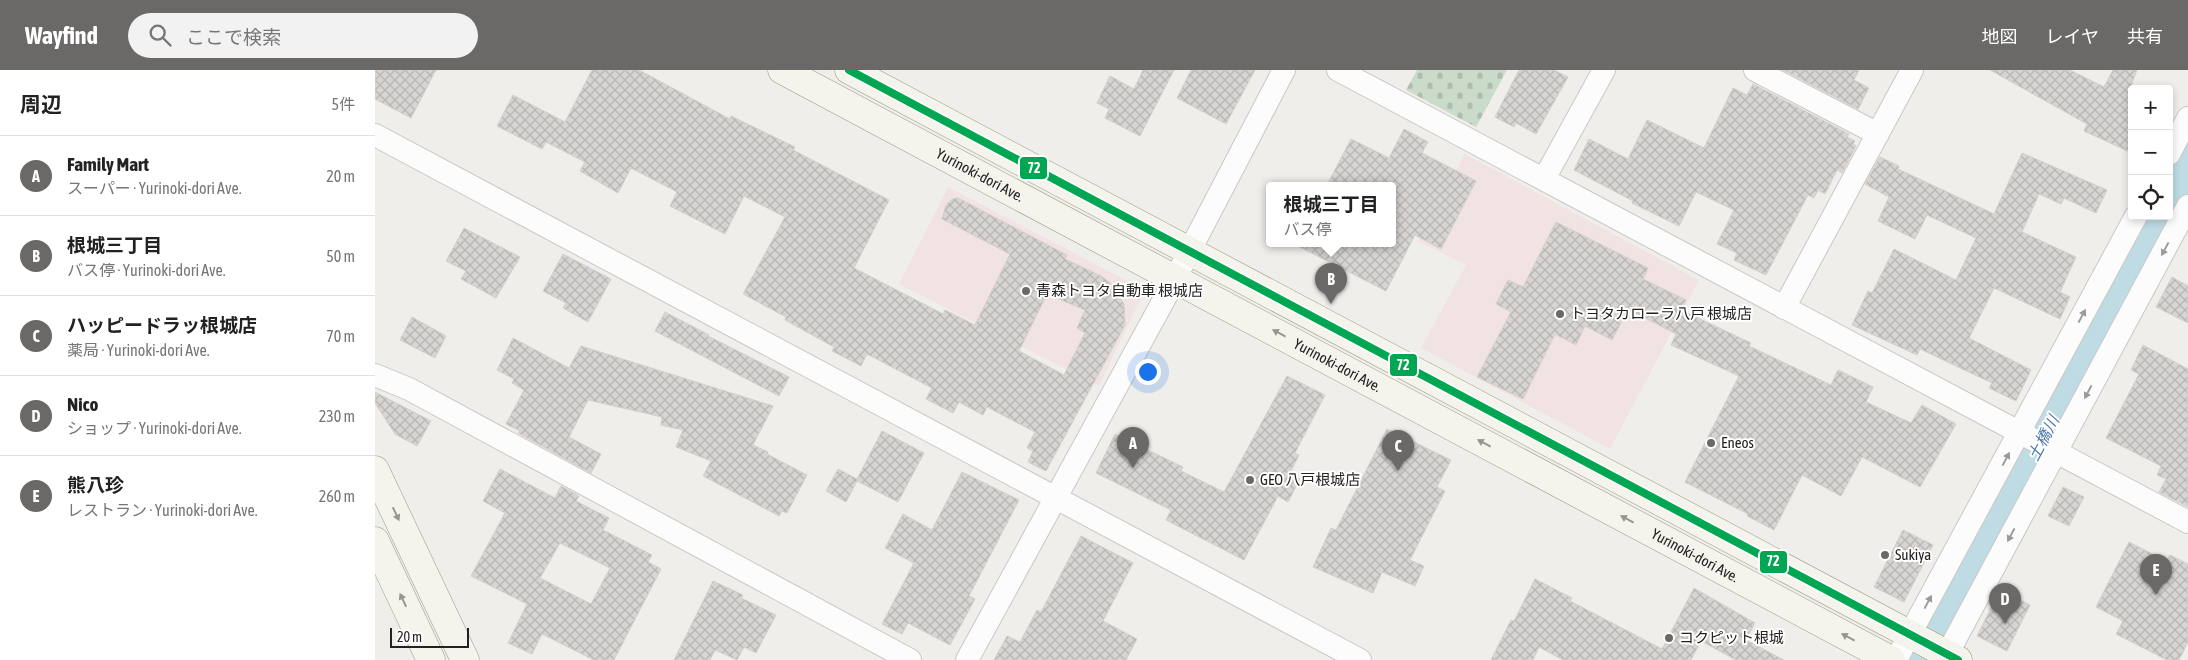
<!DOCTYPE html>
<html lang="ja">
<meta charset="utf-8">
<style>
body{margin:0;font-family:"Asap Condensed","Noto Sans JP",sans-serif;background:#f2f2f2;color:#222}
.controls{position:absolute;right:15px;top:15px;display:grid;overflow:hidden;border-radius:5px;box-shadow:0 2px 8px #0003}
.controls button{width:45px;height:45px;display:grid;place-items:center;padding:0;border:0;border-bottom:1px solid #e0e0e0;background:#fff;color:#222;font:25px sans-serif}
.scale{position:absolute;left:15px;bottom:12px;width:79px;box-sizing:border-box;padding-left:5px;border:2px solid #222;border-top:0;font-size:14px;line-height:18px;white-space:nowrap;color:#222;-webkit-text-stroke:4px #fff;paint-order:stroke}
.you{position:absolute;left:772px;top:301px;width:18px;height:18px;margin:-12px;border:4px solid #fff;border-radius:50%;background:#1a73e8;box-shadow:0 0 0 8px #1a73e833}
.badge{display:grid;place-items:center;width:32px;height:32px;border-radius:50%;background:#6a6968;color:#fff;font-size:16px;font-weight:700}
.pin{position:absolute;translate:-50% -41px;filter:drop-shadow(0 1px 2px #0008)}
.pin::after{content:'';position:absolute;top:26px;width:18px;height:15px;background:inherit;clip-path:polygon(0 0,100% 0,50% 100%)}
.popup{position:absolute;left:891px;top:112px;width:130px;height:65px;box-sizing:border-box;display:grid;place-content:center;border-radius:5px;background:#fff;filter:drop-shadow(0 1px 4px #0005);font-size:16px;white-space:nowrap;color:#767676}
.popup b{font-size:19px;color:#222}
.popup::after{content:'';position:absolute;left:50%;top:100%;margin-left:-10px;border:10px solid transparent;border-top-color:#fff}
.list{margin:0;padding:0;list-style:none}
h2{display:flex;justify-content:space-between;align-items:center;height:65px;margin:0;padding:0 20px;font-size:21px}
h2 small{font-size:16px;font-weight:400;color:#767676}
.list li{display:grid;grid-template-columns:32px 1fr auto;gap:15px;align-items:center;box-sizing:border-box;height:80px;padding:0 20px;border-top:1px solid #e0e0e0}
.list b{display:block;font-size:19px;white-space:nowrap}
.list p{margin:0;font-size:16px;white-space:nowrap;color:#767676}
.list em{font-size:16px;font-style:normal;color:#767676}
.icon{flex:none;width:28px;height:28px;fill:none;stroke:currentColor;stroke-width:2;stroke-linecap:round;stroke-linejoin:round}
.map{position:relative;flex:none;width:1813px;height:590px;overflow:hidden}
header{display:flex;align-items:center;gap:30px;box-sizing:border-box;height:70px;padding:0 25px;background:#6a6968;color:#fff}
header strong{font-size:24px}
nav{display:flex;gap:28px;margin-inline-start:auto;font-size:18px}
.search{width:350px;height:45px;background:#f2f2f2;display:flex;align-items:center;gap:12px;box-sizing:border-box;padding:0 18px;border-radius:28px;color:#767676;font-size:19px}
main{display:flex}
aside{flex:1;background:#fff}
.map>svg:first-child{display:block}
.commercial{fill:#f1e3e1}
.cemetery{fill:url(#cemetery-stones)}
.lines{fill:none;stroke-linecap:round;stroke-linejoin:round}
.river{stroke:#bfdbe3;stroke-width:48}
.building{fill:url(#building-cross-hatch);stroke:#d3d0cc;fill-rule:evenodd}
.street-casing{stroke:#c9c8c7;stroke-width:24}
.secondary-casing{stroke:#999a82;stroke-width:29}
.street{stroke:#fdfcfc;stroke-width:22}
.secondary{stroke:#f4f4ed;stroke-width:28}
.bus-1-casing{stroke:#fff;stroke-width:11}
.bus-1{stroke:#00a651;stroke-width:8}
.oneway{fill:#9a9a9a}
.oneway2{fill:#969692}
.poi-dot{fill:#6a6968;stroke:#fff;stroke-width:2}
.labels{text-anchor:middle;stroke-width:4;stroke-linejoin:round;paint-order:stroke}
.street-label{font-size:15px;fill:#222;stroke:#fff}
.poi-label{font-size:15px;fill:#222;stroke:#fff;text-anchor:start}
.water-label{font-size:16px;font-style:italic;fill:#4a7aab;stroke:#fff}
.line-badge{stroke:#fff;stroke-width:2}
.badge-label{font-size:14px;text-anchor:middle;font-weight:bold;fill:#fff}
</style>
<header>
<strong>Wayfind</strong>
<div class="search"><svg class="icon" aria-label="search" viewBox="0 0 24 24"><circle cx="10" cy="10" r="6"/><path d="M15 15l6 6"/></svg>ここで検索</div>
<nav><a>地図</a><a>レイヤ</a><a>共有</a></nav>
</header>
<main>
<aside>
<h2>周辺<small>5件</small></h2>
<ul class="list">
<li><span class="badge">A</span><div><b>Family Mart</b><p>スーパー · Yurinoki-dori Ave.</p></div><em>20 m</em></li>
<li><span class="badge">B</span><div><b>根城三丁目</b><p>バス停 · Yurinoki-dori Ave.</p></div><em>50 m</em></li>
<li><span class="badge">C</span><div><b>ハッピードラッ根城店</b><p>薬局 · Yurinoki-dori Ave.</p></div><em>70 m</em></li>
<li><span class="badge">D</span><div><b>Nico</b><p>ショップ · Yurinoki-dori Ave.</p></div><em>230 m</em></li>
<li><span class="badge">E</span><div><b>熊八珍</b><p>レストラン · Yurinoki-dori Ave.</p></div><em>260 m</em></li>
</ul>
</aside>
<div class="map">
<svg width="1813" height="590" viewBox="0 0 1813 590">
<defs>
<pattern id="cemetery-stones" width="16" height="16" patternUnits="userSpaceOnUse" patternTransform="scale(1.25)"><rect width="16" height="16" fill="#cadbca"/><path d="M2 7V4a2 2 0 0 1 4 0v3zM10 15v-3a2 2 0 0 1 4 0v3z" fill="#adbcad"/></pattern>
<pattern id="building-cross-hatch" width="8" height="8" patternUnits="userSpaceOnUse" patternTransform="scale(1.25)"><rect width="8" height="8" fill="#d7d4d2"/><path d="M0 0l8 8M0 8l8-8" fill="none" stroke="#b8b6b4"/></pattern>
</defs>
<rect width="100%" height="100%" fill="#f0eeeb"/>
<!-- commercial -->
<path class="commercial" d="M1090 84 1324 210 1235 379 1046 278 1091 195 1043 171Z
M573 117 762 216 767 226 724 316 524 214Z"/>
<!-- cemetery -->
<path class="cemetery" d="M1042 0H1132L1101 57 1031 20Z"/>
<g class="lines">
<!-- river -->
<path class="river" d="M1794 130 1813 94
M1551 590 1659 380 1785 146"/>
</g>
<!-- building -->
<path class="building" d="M0 0H61L36 48 0 29Z
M217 0H264L355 49 356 46 420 77 418 80 514 130 479 198 568 244 570 240 600 255 635 184 567 149 571 135 577 129 583 128 692 185 690 189 726 206 735 213 749 234 750 255 671 401 653 392 658 381 652 378 660 362 612 337 608 345 584 332 578 343 551 329 557 318 492 284 486 296 457 281 459 277 410 250 411 247 368 224 410 147 369 126 350 164 295 136 302 122 256 98 243 123 205 101 210 92 171 72 167 79 122 56 138 25 190 52ZM672 224 710 240 702 258 710 263 689 305 644 281Z
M768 0H799L765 66 730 48 734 39 722 33 735 6 759 19Z
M816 0H880L851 54 802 28Z
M1144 0H1179L1193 7 1161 64 1141 53 1139 57 1120 47Z
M1408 0H1484L1479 10 1494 18 1483 39Z
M1615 0H1695L1729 17 1738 0H1762L1757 13V83L1709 61 1712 54Z
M1378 14 1474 64 1472 67 1480 71 1478 74 1481 76 1467 103 1462 100 1450 124 1443 120 1439 128 1433 125 1391 205 1359 190 1362 183 1342 174 1359 140 1321 122 1304 156 1257 133 1258 131 1199 100 1214 69 1253 89 1272 50 1329 78 1358 18 1372 25Z
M1029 59 1053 72 1047 83 1101 111 1066 179 1040 165 1011 221 917 173H1017V115H952L976 69 1014 88Z
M1647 83 1732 120 1721 143 1689 128 1686 134 1664 124 1647 162 1701 187 1685 222 1695 227 1685 249 1619 218 1594 268 1656 300 1641 331 1614 318 1617 313 1545 279 1542 285 1477 255 1493 221 1497 223 1519 179 1581 210 1601 168 1552 145 1540 169 1503 151 1514 127 1490 114 1505 87 1524 96 1523 99 1619 144Z
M1181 152 1273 198 1268 209 1311 230 1306 240 1376 273 1374 276 1456 315 1463 300 1498 317 1491 332 1536 353 1547 335 1581 354 1545 417 1487 387 1466 426 1427 405 1399 460 1372 446 1373 444 1310 412 1364 306 1296 275 1301 264 1253 239 1237 270 1210 256 1201 275 1180 264 1148 329 1102 307 1136 242 1121 234 1133 210 1148 217Z
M89 158 145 187 121 228 86 209 91 201 71 191Z
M188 184 236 209 213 252 188 238 191 233 168 221Z
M1797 207 1813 216V253L1781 237Z
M290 242 334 265 333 266 414 307 404 326 280 261Z
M37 247 71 266 60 288 25 270Z
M138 268 194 298 206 276 398 336 378 375 393 382 392 384 432 405 412 443 407 441 404 446 328 406 336 391 301 377 308 360 286 355 287 347 213 330 194 367 226 384 216 403 143 363 145 361 131 354 149 320 137 313 139 309 122 300Z
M1768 275 1813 299V437L1784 422 1791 409 1782 405 1786 396 1731 368 1764 304 1756 300Z
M912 306 950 325 920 383 924 385 915 403 925 409 913 432 903 426 869 490 791 450 796 440 721 403 740 364 808 397 806 401 849 422Z
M0 322 56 351 42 376 20 364 0 333Z
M1012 359 1076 390 1062 417 1070 421 1035 490 1049 496 1040 516 1007 502 998 523 938 497 956 458 961 460Z
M507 361 549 383 523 432 482 411 471 432 451 421 463 399 482 409Z
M125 399 180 428 186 416 204 426 201 431 234 448 228 460 277 485 273 492 286 499 239 590H219L167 564 157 584 133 573 152 534 96 506 130 443 108 431ZM185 473 235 498 216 534 165 508Z
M587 402 644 430 594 526 600 529 575 575 533 553 527 564 507 554 539 493 510 478 528 444 557 460Z
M1688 417 1709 427 1694 456 1673 446Z
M1528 460 1558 475 1529 532 1499 517Z
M706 466 758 493 728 551 762 569 751 590H619L632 566 645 572 662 540 666 542Z
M1754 472 1791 491 1795 485 1813 494V572L1804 590H1792L1741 564 1748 551 1721 537Z
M1160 509 1197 528 1195 531 1287 579 1319 518 1380 553 1371 570 1409 590H1361L1326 571 1316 590H1188L1164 577 1158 590H1116L1136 550 1139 551Z
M338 511 368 525 366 528 401 545 381 583 369 577 362 590 340 580 335 590H299Z
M1625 520 1655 535 1632 581 1602 566Z"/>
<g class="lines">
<defs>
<path id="street" d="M963 0 1813 452
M1380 0 1503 64
M0 65 985 590
M1794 84 1813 48
M1169 109 1229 0
M1409 238 1537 0
M0 305 34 319 535 590
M592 590 791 226 909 0
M1521 590 1761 146
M1569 590 1813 136"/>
<g id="secondary">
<path id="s1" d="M407 0 1516 590"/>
<path d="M474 0 1583 590"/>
<path d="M0 400 90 590"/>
<path d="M0 471 56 590"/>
</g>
</defs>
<!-- street casing -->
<use href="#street" class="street-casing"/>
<!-- secondary casing -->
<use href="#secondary" class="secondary-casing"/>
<!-- street -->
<use href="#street" class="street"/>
<!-- secondary -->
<use href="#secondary" class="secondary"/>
<defs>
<path id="bus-1" d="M474 0 1583 590"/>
</defs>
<!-- bus-1 casing -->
<use href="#bus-1" class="bus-1-casing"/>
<!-- bus-1 -->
<use href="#bus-1" class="bus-1"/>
</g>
<!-- one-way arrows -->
<defs><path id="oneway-solid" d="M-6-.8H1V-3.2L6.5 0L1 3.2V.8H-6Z" transform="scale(1.25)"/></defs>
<g class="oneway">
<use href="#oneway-solid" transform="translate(1790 179) rotate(118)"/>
<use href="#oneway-solid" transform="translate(1707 246) rotate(-62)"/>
<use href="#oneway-solid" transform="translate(1713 322) rotate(118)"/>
<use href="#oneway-solid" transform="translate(1631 389) rotate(-62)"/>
<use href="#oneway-solid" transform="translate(1636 465) rotate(118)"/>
<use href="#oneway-solid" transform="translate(1553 532) rotate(-62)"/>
</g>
<g class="oneway2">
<use href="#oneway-solid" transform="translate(904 263) rotate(-152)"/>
<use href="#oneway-solid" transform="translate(1109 373) rotate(-152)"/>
<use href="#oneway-solid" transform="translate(21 444) rotate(65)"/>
<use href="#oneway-solid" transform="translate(1252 449) rotate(-152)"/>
<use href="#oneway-solid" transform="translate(28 530) rotate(-115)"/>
<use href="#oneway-solid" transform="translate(1473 567) rotate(-152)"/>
</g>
<!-- markers -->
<g class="poi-dot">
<circle cx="651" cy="221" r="5"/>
<circle cx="1185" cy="244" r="5"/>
<circle cx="1336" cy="373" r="5"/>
<circle cx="875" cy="410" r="5"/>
<circle cx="1510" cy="485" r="5"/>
<circle cx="1294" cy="568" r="5"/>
</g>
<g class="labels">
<!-- street labels -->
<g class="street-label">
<text dy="5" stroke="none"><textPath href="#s1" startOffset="224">Yurinoki-dori Ave.</textPath></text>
<text dy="5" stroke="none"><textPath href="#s1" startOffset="629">Yurinoki-dori Ave.</textPath></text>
<text dy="5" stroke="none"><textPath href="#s1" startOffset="1034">Yurinoki-dori Ave.</textPath></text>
</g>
<!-- poi labels -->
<g class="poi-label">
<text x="661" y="226">青森トヨタ自動車 根城店</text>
<text x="1195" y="249">トヨタカローラ八戸 根城店</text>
<text x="1346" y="378">Eneos</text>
<text x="885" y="415">GEO 八戸根城店</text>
<text x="1520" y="490">Sukiya</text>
<text x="1304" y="573">コクピット根城</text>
</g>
<!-- water labels -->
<g class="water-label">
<text transform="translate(1668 368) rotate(-62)" y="6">土橋川</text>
</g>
</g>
<g class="line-badge">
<rect x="644" y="86" width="29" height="24" rx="5" fill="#00a651"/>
<rect x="1014" y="283" width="29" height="24" rx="5" fill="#00a651"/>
<rect x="1384" y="480" width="29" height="24" rx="5" fill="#00a651"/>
</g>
<g class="badge-label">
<text x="659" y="103">72</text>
<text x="1028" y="300">72</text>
<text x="1398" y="496">72</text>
</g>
</svg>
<div class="controls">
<button>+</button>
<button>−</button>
<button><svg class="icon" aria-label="locate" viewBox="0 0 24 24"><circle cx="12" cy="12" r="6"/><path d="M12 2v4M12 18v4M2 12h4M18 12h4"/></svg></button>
</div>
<div class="scale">20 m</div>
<div class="you"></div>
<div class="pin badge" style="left:758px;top:398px">A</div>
<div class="pin badge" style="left:956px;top:234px">B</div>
<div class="popup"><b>根城三丁目</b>バス停</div>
<div class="pin badge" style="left:1023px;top:401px">C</div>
<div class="pin badge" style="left:1630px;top:554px">D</div>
<div class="pin badge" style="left:1781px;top:525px">E</div>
</div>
</main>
